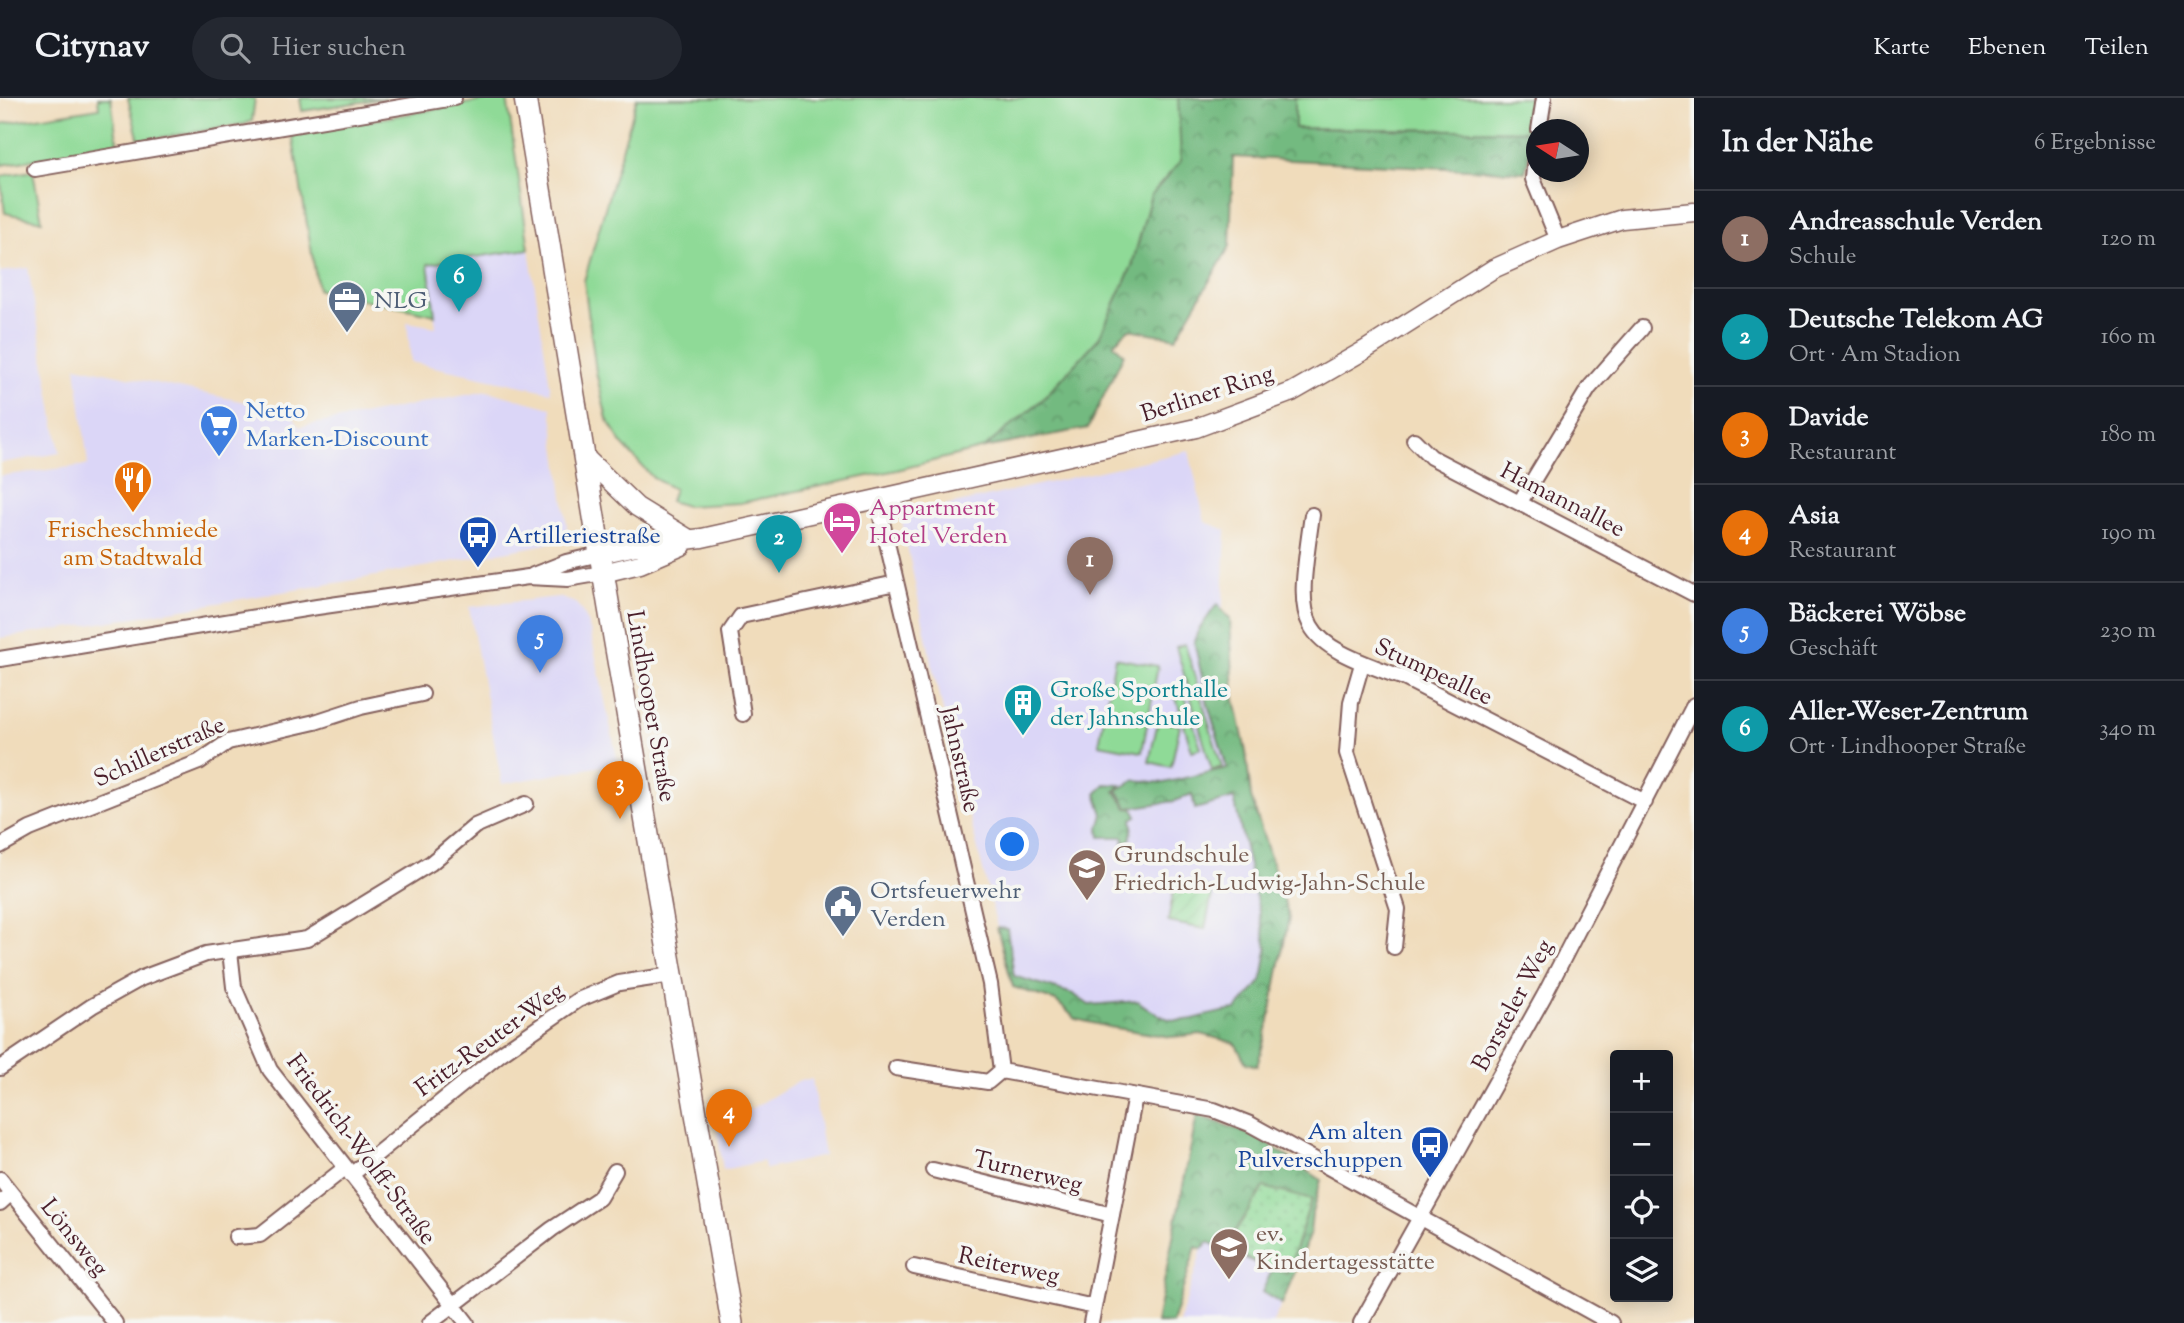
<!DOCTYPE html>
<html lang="de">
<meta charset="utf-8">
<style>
body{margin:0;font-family:"Sorts Mill Goudy",serif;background:#242831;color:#f1f3f6}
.controls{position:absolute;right:21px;bottom:21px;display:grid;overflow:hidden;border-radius:7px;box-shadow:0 4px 18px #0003}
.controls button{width:63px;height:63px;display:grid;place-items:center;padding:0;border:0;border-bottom:2px solid #363941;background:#171b24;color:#f1f3f6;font:35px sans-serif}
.compass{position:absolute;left:1526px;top:21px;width:63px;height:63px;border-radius:50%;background:#171b24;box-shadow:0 4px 18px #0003;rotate:282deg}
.you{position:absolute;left:1013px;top:747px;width:24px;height:24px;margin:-18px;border:5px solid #fff;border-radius:50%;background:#1a73e8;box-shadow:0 0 0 10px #1a73e833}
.badge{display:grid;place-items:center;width:46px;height:46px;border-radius:50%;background:#d690ce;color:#fff;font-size:23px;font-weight:700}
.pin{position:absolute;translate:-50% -58px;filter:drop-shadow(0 2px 4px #0008)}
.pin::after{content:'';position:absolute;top:37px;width:24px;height:21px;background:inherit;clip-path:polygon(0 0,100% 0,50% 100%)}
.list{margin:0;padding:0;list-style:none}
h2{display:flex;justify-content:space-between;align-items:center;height:91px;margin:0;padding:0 28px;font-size:30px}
h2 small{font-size:23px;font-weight:400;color:#9ea1a6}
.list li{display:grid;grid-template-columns:46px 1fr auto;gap:21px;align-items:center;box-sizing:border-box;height:98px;padding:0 28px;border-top:2px solid #363941}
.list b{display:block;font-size:26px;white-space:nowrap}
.list p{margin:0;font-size:23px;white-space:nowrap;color:#9ea1a6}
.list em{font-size:23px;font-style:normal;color:#9ea1a6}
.icon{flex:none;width:38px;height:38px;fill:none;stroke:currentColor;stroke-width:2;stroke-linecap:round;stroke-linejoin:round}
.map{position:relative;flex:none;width:1694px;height:1225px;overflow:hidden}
header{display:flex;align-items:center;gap:42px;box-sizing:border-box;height:98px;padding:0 35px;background:#171b24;border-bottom:2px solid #363941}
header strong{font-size:33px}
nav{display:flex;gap:38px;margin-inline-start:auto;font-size:24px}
.search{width:490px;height:63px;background:#242831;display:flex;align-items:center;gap:18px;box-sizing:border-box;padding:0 24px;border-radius:38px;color:#9ea1a6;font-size:26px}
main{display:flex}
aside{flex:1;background:#171b24}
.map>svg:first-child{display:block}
.built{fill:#dbd6f7}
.grass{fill:#8fda97;stroke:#6c7c61;stroke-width:2}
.forest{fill:url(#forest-crowns);stroke:#5e6c56;stroke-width:2;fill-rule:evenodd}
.park{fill:url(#park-dots);stroke:#6c7c61;stroke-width:2}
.garden{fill:url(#garden-furrows);stroke:#6c7c61;stroke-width:2}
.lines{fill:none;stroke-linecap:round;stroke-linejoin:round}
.minor-casing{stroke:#84615d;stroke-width:18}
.tertiary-casing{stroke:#84615d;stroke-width:21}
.secondary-casing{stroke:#84615d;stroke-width:24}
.minor{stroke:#fff;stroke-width:14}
.tertiary{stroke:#fff;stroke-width:18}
.secondary{stroke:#fff;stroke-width:21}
.labels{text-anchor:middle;stroke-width:7;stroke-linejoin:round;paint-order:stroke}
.service-label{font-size:24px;fill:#4e5e75;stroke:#f6f6f2;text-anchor:start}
.street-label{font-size:24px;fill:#4a1f2b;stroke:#f6f6f2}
.shop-label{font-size:24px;fill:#366cbe;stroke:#f6f6f2;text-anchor:start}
.hotel-label{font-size:24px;fill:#b23c85;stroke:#f6f6f2;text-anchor:start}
.food-label{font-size:24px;fill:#c56008;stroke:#f6f6f2}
.transit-label{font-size:24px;fill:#164399;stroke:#f6f6f2;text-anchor:start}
.culture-label{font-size:24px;fill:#0d838f;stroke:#f6f6f2;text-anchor:start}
.education-label{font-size:24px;fill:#785e54;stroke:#f6f6f2;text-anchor:start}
</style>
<header>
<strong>Citynav</strong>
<div class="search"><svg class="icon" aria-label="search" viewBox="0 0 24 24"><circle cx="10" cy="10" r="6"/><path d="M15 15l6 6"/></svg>Hier suchen</div>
<nav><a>Karte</a><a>Ebenen</a><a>Teilen</a></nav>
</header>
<main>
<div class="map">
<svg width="1694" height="1225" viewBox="0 0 1694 1225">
<defs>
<pattern id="forest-crowns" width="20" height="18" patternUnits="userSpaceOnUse" patternTransform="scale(1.75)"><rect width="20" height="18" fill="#73ba80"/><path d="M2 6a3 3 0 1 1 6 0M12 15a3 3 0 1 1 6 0" fill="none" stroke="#609769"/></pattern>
<pattern id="park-dots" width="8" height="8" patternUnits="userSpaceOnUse" patternTransform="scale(1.75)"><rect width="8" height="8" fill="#8fda97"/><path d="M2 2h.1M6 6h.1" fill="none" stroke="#7dbb82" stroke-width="1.8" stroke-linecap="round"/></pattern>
<pattern id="garden-furrows" width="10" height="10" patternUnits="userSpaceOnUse" patternTransform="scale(1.75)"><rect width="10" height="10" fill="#8fda97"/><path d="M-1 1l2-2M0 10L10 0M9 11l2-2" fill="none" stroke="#7dbb82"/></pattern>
</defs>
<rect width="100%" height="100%" fill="#f6f6f2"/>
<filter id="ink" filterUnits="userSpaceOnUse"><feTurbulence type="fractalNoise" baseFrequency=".0143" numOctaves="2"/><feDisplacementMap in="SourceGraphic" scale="14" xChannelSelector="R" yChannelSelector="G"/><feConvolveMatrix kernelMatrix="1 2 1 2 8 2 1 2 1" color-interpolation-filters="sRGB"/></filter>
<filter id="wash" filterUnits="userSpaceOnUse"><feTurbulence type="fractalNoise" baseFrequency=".00686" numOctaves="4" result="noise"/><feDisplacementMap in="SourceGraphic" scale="28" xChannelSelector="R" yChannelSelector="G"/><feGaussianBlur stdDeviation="1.57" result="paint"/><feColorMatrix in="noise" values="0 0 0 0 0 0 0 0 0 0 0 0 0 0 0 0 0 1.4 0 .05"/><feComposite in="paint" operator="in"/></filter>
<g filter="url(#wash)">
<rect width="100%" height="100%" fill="#f0dcbb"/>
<!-- built -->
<path class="built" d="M529 151 551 294 411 264 407 224 436 229 428 166Z
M28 170 60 355 0 365V174Z
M76 268 291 314 299 329 487 293 551 310 567 429 559 440 546 446 359 481 88 527 0 540V378L88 367Z
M1189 353 1205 424 1226 432 1222 526 1236 647 1258 721 1271 814 1270 885 1215 930 1099 919 1009 876 933 572 901 418Z
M558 499 576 505 585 518 590 532 618 665 502 686 469 509Z
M812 981 824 1058 766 1071 763 1063 723 1072 718 1035 733 1022 800 982Z
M1208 1144 1272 1173 1262 1194 1282 1206 1272 1225H1179L1202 1151Z"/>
<!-- grass -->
<path class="grass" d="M98 0H111L118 48 1 67 0 26 99 10Z
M128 0H255L252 23 245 26 139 43Z
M300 0H386L302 13Z
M499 0H507L529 151 428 166 435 217 318 192 292 36Z
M637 0H1181V63L1151 97 1132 168 1099 240 1043 301 984 350 897 372 740 405 686 408 670 403 674 391 653 380 622 346 607 321 596 274 584 183Z
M1295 0H1541L1536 33 1295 30Z
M33 73 42 123 5 115 0 78Z
M1185 546 1222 669 1212 672 1176 549Z
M1115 560 1158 568 1142 654 1099 646Z
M1183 591 1201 650 1192 653 1174 593Z
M1158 623 1180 627 1171 669 1149 664Z"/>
<!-- forest -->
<path class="forest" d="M1178 0H1295V30L1536 33 1525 74 1233 59 1230 148 1176 240 1129 231 1113 246 1124 256 1088 330 984 350 1043 301 1099 240 1132 168 1151 97 1181 63Z
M1217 506 1230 521 1234 597 1246 654 1251 699 1289 819 1267 932 1257 968 1246 965 1235 945 1201 936 1171 939 1109 929 1076 921 1056 903 1013 889 997 830 1007 831 1014 878 1073 896 1089 907 1138 903C1181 937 1188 917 1236 912L1262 883 1267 850 1234 700 1195 711 1192 696 1175 703 1128 710 1117 692 1135 682 1164 685 1227 670 1208 607 1194 543 1198 533Z
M1105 686 1121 687 1115 693 1127 710 1133 711 1137 718 1132 721 1133 728 1130 742 1123 745 1124 739H1100L1099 731 1103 716 1096 696Z
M1197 1017 1258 1039 1321 1082 1312 1115 1310 1135 1282 1206 1262 1194 1272 1172 1208 1144 1202 1151 1196 1149 1172 1225H1156ZM1311 1102 1287 1176 1224 1151Z"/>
<!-- park -->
<path class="park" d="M1264 1089 1311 1102 1287 1176 1224 1151Z"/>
<!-- garden -->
<path class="garden" d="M1175 784 1213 791 1205 831 1168 824Z"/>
</g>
<g filter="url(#ink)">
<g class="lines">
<defs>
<path id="minor" d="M1539 32 1544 0
M1536 48 1533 81 1558 142
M35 71 454 0
M1414 342 1431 359 1694 496
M877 402 990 886 1001 973
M1520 404 1589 290 1642 230
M1312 417C1296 530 1292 541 1404 580L1645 704
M533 477 566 464 600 456
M0 561 317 509 528 479 568 481 603 475
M1362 566 1351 604 1347 655 1398 811 1394 849
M743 616 730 534 741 518 896 485
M0 748 30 731 199 664 228 644 315 624 361 609 422 596
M230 853 234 889 270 972 467 1225
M0 970 92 908 142 880 206 856 307 841 431 765 475 728 526 706
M896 970 988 984 1001 973 1214 1012 1250 1026 1611 1225
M933 1072 1112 1117
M351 1077 500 956 578 902 619 885 672 877
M0 1081 115 1225
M0 1105 11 1095
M236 1139 260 1137 345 1070
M914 1169 1094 1209
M430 1225 552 1131 599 1100 615 1073
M1091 1225 1135 998
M1361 1225 1544 898 1694 607"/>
<path id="tertiary" d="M586 360 637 409 689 441
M600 456 636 448 702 440 1196 330 1292 294 1365 252 1493 171 1558 142 1622 121 1694 114
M603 475 640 466 682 448"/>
<path id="secondary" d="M525 0 609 510 732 1225"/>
</defs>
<!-- minor casing -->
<use href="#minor" class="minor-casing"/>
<!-- tertiary casing -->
<use href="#tertiary" class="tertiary-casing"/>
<!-- secondary casing -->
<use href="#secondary" class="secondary-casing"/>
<!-- minor -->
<use href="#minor" class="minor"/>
<!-- tertiary -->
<use href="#tertiary" class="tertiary"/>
<!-- secondary -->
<use href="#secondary" class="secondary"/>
</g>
</g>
<!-- icons -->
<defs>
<symbol id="office-pin" viewBox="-11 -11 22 30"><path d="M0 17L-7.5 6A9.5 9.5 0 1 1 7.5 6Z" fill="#5c6f8a" stroke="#f6f6f2"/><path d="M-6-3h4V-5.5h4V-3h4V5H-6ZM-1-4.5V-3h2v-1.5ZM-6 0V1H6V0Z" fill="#fff"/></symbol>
<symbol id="supermarket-pin" viewBox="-11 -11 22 30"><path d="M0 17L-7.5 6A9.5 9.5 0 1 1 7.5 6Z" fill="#3f7fe0" stroke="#f6f6f2"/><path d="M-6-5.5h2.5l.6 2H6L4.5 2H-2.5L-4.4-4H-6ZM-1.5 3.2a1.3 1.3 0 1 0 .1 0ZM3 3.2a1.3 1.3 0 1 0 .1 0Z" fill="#fff"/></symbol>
<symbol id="restaurant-pin" viewBox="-11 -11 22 30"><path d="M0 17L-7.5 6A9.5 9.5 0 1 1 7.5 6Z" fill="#e8710a" stroke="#f6f6f2"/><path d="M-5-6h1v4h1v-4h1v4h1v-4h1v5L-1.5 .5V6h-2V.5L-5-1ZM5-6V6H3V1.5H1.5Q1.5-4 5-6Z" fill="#fff"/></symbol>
<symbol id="hotel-pin" viewBox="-11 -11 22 30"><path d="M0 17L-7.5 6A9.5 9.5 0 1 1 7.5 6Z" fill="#d1479c" stroke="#f6f6f2"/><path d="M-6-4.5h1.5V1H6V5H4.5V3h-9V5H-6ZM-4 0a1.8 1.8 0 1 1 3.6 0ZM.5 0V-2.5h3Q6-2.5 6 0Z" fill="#fff"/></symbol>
<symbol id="bus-pin" viewBox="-11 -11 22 30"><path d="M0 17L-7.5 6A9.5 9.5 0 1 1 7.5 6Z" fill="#1a4fb4" stroke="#f6f6f2"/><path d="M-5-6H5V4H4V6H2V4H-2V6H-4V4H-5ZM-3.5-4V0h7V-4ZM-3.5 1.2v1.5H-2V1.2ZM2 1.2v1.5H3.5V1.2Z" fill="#fff"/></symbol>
<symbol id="building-pin" viewBox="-11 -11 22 30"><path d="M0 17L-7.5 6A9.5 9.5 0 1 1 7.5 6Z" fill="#0f9aa8" stroke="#f6f6f2"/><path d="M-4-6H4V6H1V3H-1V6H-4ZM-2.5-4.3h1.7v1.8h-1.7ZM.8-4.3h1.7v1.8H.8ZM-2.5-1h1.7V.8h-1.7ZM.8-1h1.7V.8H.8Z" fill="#fff"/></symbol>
<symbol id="school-pin" viewBox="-11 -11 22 30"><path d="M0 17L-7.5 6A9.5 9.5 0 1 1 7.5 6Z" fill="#8d6e63" stroke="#f6f6f2"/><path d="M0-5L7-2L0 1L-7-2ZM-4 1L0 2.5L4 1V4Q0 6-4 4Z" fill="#fff"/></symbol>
<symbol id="civic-pin" viewBox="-11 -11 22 30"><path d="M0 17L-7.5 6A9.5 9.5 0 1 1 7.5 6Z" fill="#5c6f8a" stroke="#f6f6f2"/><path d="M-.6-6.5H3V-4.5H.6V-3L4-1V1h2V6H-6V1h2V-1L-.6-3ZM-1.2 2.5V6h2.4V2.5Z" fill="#fff"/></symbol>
</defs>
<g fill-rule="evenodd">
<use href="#office-pin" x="325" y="180" width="44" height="60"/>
<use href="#supermarket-pin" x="197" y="304" width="44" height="60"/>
<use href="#restaurant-pin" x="111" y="360" width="44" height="60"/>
<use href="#hotel-pin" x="820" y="401" width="44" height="60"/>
<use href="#bus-pin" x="456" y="415" width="44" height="60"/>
<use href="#building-pin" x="1001" y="583" width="44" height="60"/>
<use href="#school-pin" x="1065" y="748" width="44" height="60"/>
<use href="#civic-pin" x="821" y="784" width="44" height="60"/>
<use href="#bus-pin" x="1408" y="1025" width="44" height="60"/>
<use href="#school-pin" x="1207" y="1127" width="44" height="60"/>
</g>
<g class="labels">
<!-- service labels -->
<g class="service-label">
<text x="374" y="210">NLG</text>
<text x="870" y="800">Ortsfeuerwehr<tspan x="870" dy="28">Verden</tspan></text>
</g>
<!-- street labels -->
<g class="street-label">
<text transform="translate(1207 295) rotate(-18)" y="8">Berliner Ring</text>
<text transform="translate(1563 401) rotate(27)" y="8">Hamannallee</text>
<text transform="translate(1434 573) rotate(25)" y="8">Stumpeallee</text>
<text transform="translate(652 608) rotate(80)" y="8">Lindhooper Straße</text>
<text transform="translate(159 653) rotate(-24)" y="8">Schillerstraße</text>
<text transform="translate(961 661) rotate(77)" y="8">Jahnstraße</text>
<text transform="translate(1512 907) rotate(-62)" y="8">Borsteler Weg</text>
<text transform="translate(489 941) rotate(-36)" y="8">Fritz-Reuter-Weg</text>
<text transform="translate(362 1051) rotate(53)" y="8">Friedrich-Wolff-Straße</text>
<text transform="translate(1028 1073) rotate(14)" y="8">Turnerweg</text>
<text transform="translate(75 1139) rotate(51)" y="8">Lönsweg</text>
<text transform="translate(1009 1167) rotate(12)" y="8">Reiterweg</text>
</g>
<!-- shop labels -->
<g class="shop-label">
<text x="246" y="320">Netto<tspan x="246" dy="28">Marken-Discount</tspan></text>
</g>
<!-- hotel labels -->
<g class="hotel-label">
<text x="869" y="417">Appartment<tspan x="869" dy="28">Hotel Verden</tspan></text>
</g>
<!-- food labels -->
<g class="food-label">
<text x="133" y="439">Frischeschmiede<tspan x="133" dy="28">am Stadtwald</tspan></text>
</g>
<!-- transit labels -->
<g class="transit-label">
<text x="505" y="445">Artilleriestraße</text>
<text x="1403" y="1041" text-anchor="end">Am alten<tspan x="1403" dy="28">Pulverschuppen</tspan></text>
</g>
<!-- culture labels -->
<g class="culture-label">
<text x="1050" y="599">Große Sporthalle<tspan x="1050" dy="28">der Jahnschule</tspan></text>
</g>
<!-- education labels -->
<g class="education-label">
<text x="1114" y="764">Grundschule<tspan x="1114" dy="28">Friedrich-Ludwig-Jahn-Schule</tspan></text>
<text x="1256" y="1143">ev.<tspan x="1256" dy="28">Kindertagesstätte</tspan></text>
</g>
</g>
</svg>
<div class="controls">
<button>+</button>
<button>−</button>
<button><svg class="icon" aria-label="locate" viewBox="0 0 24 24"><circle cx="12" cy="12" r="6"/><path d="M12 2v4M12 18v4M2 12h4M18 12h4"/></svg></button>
<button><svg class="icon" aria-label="layers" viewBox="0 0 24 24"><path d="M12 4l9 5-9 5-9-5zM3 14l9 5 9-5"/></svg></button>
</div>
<svg class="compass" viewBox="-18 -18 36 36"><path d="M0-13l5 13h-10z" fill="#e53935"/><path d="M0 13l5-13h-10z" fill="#9ea1a6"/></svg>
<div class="you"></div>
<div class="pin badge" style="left:1090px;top:497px;background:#8d6e63">1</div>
<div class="pin badge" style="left:779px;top:475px;background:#0f9aa8">2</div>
<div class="pin badge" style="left:620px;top:721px;background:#e8710a">3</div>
<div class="pin badge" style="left:729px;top:1049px;background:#e8710a">4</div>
<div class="pin badge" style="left:540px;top:575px;background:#3f7fe0">5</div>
<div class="pin badge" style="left:459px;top:214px;background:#0f9aa8">6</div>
</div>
<aside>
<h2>In der Nähe<small>6 Ergebnisse</small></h2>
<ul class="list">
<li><span class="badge" style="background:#8d6e63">1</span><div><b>Andreasschule Verden</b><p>Schule</p></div><em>120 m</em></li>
<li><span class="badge" style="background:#0f9aa8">2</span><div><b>Deutsche Telekom AG</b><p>Ort · Am Stadion</p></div><em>160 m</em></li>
<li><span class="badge" style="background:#e8710a">3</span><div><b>Davide</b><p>Restaurant</p></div><em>180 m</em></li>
<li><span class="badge" style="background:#e8710a">4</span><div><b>Asia</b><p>Restaurant</p></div><em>190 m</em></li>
<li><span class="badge" style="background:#3f7fe0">5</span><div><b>Bäckerei Wöbse</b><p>Geschäft</p></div><em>230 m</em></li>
<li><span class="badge" style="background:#0f9aa8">6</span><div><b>Aller-Weser-Zentrum</b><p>Ort · Lindhooper Straße</p></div><em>340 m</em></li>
</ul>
</aside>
</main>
